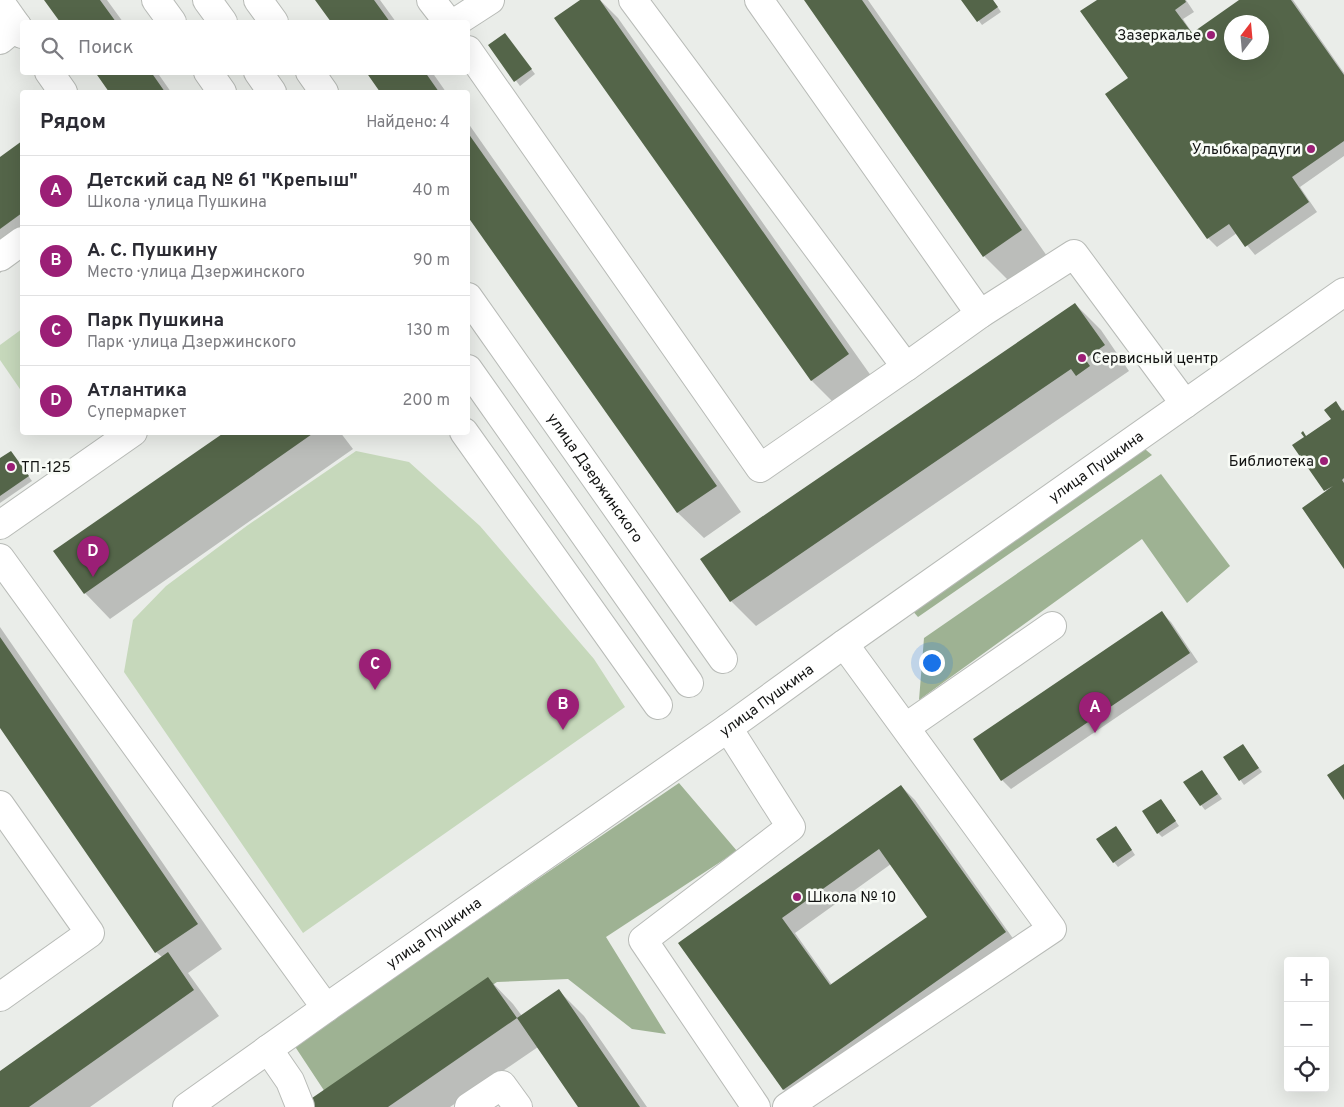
<!DOCTYPE html>
<html lang="ru">
<meta charset="utf-8">
<style>
body{margin:0;font-family:Overpass,sans-serif;background:#f2f2f3;color:#2b2b33}
.controls{position:absolute;right:15px;bottom:15px;display:grid;overflow:hidden;border-radius:5px;box-shadow:0 5px 20px #0002}
.controls button{width:45px;height:45px;display:grid;place-items:center;padding:0;border:0;border-bottom:1px solid #e1e1e2;background:#fff;color:#2b2b33;font:25px sans-serif}
.compass{position:absolute;left:1224px;top:15px;width:45px;height:45px;border-radius:50%;background:#fff;box-shadow:0 5px 20px #0002;rotate:16deg}
.you{position:absolute;left:931px;top:662px;width:18px;height:18px;margin:-12px;border:4px solid #fff;border-radius:50%;background:#1a73e8;box-shadow:0 0 0 8px #1a73e833}
.badge{display:grid;place-items:center;width:32px;height:32px;border-radius:50%;background:#9b1f76;color:#fff;font-size:16px;font-weight:700}
.pin{position:absolute;translate:-50% -41px;filter:drop-shadow(0 1px 2px #0008)}
.pin::after{content:'';position:absolute;top:26px;width:18px;height:15px;background:inherit;clip-path:polygon(0 0,100% 0,50% 100%)}
.list{margin:0;padding:0;list-style:none}
h2{display:flex;justify-content:space-between;align-items:center;height:65px;margin:0;padding:0 20px;font-size:21px}
h2 small{font-size:16px;font-weight:400;color:#7c7c81}
.list li{display:grid;grid-template-columns:32px 1fr auto;gap:15px;align-items:center;box-sizing:border-box;height:70px;padding:0 20px;border-top:1px solid #e1e1e2}
.list b{display:block;font-size:19px;white-space:nowrap}
.list p{margin:0;font-size:16px;white-space:nowrap;color:#7c7c81}
.list em{font-size:16px;font-style:normal;color:#7c7c81}
.icon{flex:none;width:28px;height:28px;fill:none;stroke:currentColor;stroke-width:2;stroke-linecap:round;stroke-linejoin:round}
.map{position:relative;flex:none;width:1344px;height:1107px;overflow:hidden}
.search{position:absolute;background:#fff;box-shadow:0 5px 20px #0002;left:20px;top:20px;width:450px;height:55px;display:flex;align-items:center;gap:12px;box-sizing:border-box;padding:0 18px;border-radius:5px;color:#7c7c81;font-size:19px}
.panel{position:absolute;background:#fff;box-shadow:0 5px 20px #0002;left:20px;top:90px;width:450px;height:345px;border-radius:5px}
.map>svg:first-child{display:block}
.green{fill:#c6d8bb}
.forest{fill:#9eb293}
.shadow{fill:#0003;fill-rule:evenodd}
.building{fill:#546549;fill-rule:evenodd}
.lines{fill:none;stroke-linecap:round;stroke-linejoin:round}
.minor-casing{stroke:#b8bbb7;stroke-width:30}
.minor{stroke:#fff;stroke-width:28}
.poi-dot{fill:#9b1f76;stroke:#f8fbf6;stroke-width:2}
.labels{text-anchor:middle;stroke-width:5;stroke-linejoin:round;paint-order:stroke}
.poi-label{font-size:15px;fill:#131413;stroke:#f8fbf6;text-anchor:end}
.street-label{font-size:15px;fill:#131413;stroke:#f8fbf6}
</style>
<div class="map">
<svg width="1344" height="1107" viewBox="0 0 1344 1107">
<rect width="100%" height="100%" fill="#eaede9"/>
<!-- green -->
<path class="green" d="M22 329V392L0 360V345Z
M356 451 409 462 480 526 594 659 625 707 303 933 124 672 133 620 166 586 248 525Z"/>
<!-- forest -->
<path class="forest" d="M1139 444 1152 455 918 617 904 601Z
M1161 474 1230 566 1187 603 1142 539 919 700 924 638Z
M679 783 737 851 606 937 666 1034 632 1029 568 979 497 982 327 1095 294 1045Z"/>
<!-- shadow -->
<path class="shadow" d="M46 0H107L123 22H62Z
M317 0H380L396 22H333Z
M582 0H600L618 18 874 380 837 406 812 381 556 18Z
M805 0H868L1047 256 1009 281 984 256Z
M963 0H993L1001 12 982 25Z
M1099 0H1186L1194 12 1183 19 1193 34 1241 0H1293L1344 73V156L1300 187 1317 212 1255 255 1237 233 1217 247 1208 238 1107 94 1130 78ZM1232 22H1262V52H1232Z
M505 35 535 74 520 86 490 46Z
M96 72H157L171 92H110Z
M368 72H432L446 92H382Z
M468 123 741 512 704 538 678 513 468 214Z
M22 142V256L0 273V158Z
M1075 304 1101 330 1129 371 756 626 731 601Z
M1336 403 1344 411V567L1327 492 1294 445 1332 419Z
M228 432H340L353 449 110 619 85 593Z
M11 452 32 481 0 503V460Z
M1162 613 1171 622 1198 662 1011 789 1002 780Z
M0 627 222 949 188 973 219 1016 90 1107H0V1072L162 957 156 952 0 726Z
M1243 746 1262 772 1244 785 1225 758Z
M1202 771 1222 799 1205 810 1201 805Z
M901 786 915 800 1019 947 797 1103 784 1090 680 943ZM891 864 929 917 832 985 795 933Z
M1161 800 1179 826 1162 837 1158 833Z
M1120 832 1135 855 1118 867 1114 862Z
M488 978 513 1004 522 1016 559 991 584 1016 647 1107H580L538 1047 450 1107H301Z"/>
<!-- building -->
<path class="building" d="M44 0H100L116 22H60Z
M315 0H374L390 22H331Z
M580 0H600L849 354 811 381 554 18Z
M804 0H862L1022 230 983 257Z
M961 0H993L998 7 977 22Z
M1097 0H1185L1186 2 1175 10 1192 33 1239 0H1291L1344 75V141L1292 177 1309 202 1245 247 1229 224 1207 239 1105 94 1128 78 1080 11ZM1232 22H1262V52H1232Z
M505 33 532 69 514 82 488 45Z
M95 72H151L165 92H109Z
M366 72H425L439 92H380Z
M468 133 717 486 677 513 468 217Z
M22 141V213L0 229V157Z
M1075 303 1105 345 1085 359 1090 366 1076 376 1071 369 730 602 700 559Z
M1336 401 1342 411 1344 410V478L1342 480 1344 483V569L1302 508 1333 486 1324 491 1292 445 1304 437 1301 433 1303 431 1306 436 1331 419 1324 410Z
M225 432H315L84 594 53 551Z
M11 451 29 476 0 496V458Z
M1162 611 1190 653 1001 781 973 739Z
M0 637 198 924 155 953 0 728Z
M1243 744 1259 768 1239 781 1223 757Z
M1344 764V800L1327 775Z
M1202 770 1218 794 1200 806 1183 782Z
M901 785 1006 932 783 1090 678 943ZM879 849 927 917 830 985 782 918Z
M1161 799 1176 821 1157 834 1142 811Z
M1116 826 1132 850 1113 863 1096 839Z
M168 952 194 990 29 1107H0V1071Z
M488 977 517 1018 388 1107H299Z
M559 989 640 1107H578L517 1018Z"/>
<g class="lines">
<defs>
<g id="minor">
<path d="M156 0 172 22"/>
<path d="M207 0 223 22"/>
<path d="M258 0 274 22"/>
<path d="M431 0 448 22"/>
<path d="M633 0 906 367 980 314 1074 254 1185 404"/>
<path d="M759 0 980 314"/>
<path d="M0 2 17 26"/>
<path d="M456 22 490 0"/>
<path d="M0 40 17 26 22 34"/>
<path d="M468 50 760 468 906 367"/>
<path d="M49 72 63 92"/>
<path d="M208 72 222 92"/>
<path d="M258 72 272 92"/>
<path d="M310 72 324 92"/>
<path d="M0 257 22 241"/>
<path id="s1" d="M468 297 723 659"/>
<path d="M468 369 689 683"/>
<path d="M464 432 658 705"/>
<path d="M0 525 133 432"/>
<path d="M0 558 326 1008"/>
<path d="M906 727 1052 626"/>
<path d="M728 728 791 827 643 940 756 1107"/>
<path d="M0 805 90 933 0 997"/>
<path d="M268 1049 290 1081 300 1106"/>
<path id="s2" d="M187 1107 326 1008 728 728 844 644 1344 292"/>
<path d="M469 1107 502 1085 518 1107"/>
<path d="M787 1107 1052 929 844 644"/>
</g>
</defs>
<!-- minor casing -->
<use href="#minor" class="minor-casing"/>
<!-- minor -->
<use href="#minor" class="minor"/>
</g>
<!-- markers -->
<g class="poi-dot">
<circle cx="1211" cy="35" r="5"/>
<circle cx="1311" cy="149" r="5"/>
<circle cx="1082" cy="358" r="5"/>
<circle cx="1324" cy="461" r="5"/>
<circle cx="11" cy="467" r="5"/>
<circle cx="797" cy="897" r="5"/>
</g>
<g class="labels">
<!-- poi labels -->
<g class="poi-label">
<text x="1201" y="40">Зазеркалье</text>
<text x="1301" y="154">Улыбка радуги</text>
<text x="1092" y="363" text-anchor="start">Сервисный центр</text>
<text x="1314" y="466">Библиотека</text>
<text x="21" y="472" text-anchor="start">ТП-125</text>
<text x="807" y="902" text-anchor="start">Школа № 10</text>
</g>
<!-- street labels -->
<g class="street-label">
<text dy="5" stroke="none"><textPath href="#s2" startOffset="1112">улица Пушкина</textPath></text>
<text dy="5" stroke="none"><textPath href="#s1" startOffset="221">улица Дзержинского</textPath></text>
<text dy="5" stroke="none"><textPath href="#s2" startOffset="708">улица Пушкина</textPath></text>
<text dy="5" stroke="none"><textPath href="#s2" startOffset="302">улица Пушкина</textPath></text>
</g>
</g>
</svg>
<div class="controls">
<button>+</button>
<button>−</button>
<button><svg class="icon" aria-label="locate" viewBox="0 0 24 24"><circle cx="12" cy="12" r="6"/><path d="M12 2v4M12 18v4M2 12h4M18 12h4"/></svg></button>
</div>
<svg class="compass" viewBox="-18 -18 36 36"><path d="M0-13l5 13h-10z" fill="#e53935"/><path d="M0 13l5-13h-10z" fill="#7c7c81"/></svg>
<div class="you"></div>
<div class="pin badge" style="left:1095px;top:733px">A</div>
<div class="pin badge" style="left:563px;top:730px">B</div>
<div class="pin badge" style="left:375px;top:690px">C</div>
<div class="pin badge" style="left:93px;top:577px">D</div>
<div class="search"><svg class="icon" aria-label="search" viewBox="0 0 24 24"><circle cx="10" cy="10" r="6"/><path d="M15 15l6 6"/></svg>Поиск</div>
<section class="panel">
<h2>Рядом<small>Найдено: 4</small></h2>
<ul class="list">
<li><span class="badge">A</span><div><b>Детский сад № 61 &quot;Крепыш&quot;</b><p>Школа · улица Пушкина</p></div><em>40 m</em></li>
<li><span class="badge">B</span><div><b>А. С. Пушкину</b><p>Место · улица Дзержинского</p></div><em>90 m</em></li>
<li><span class="badge">C</span><div><b>Парк Пушкина</b><p>Парк · улица Дзержинского</p></div><em>130 m</em></li>
<li><span class="badge">D</span><div><b>Атлантика</b><p>Супермаркет</p></div><em>200 m</em></li>
</ul>
</section>
</div>
